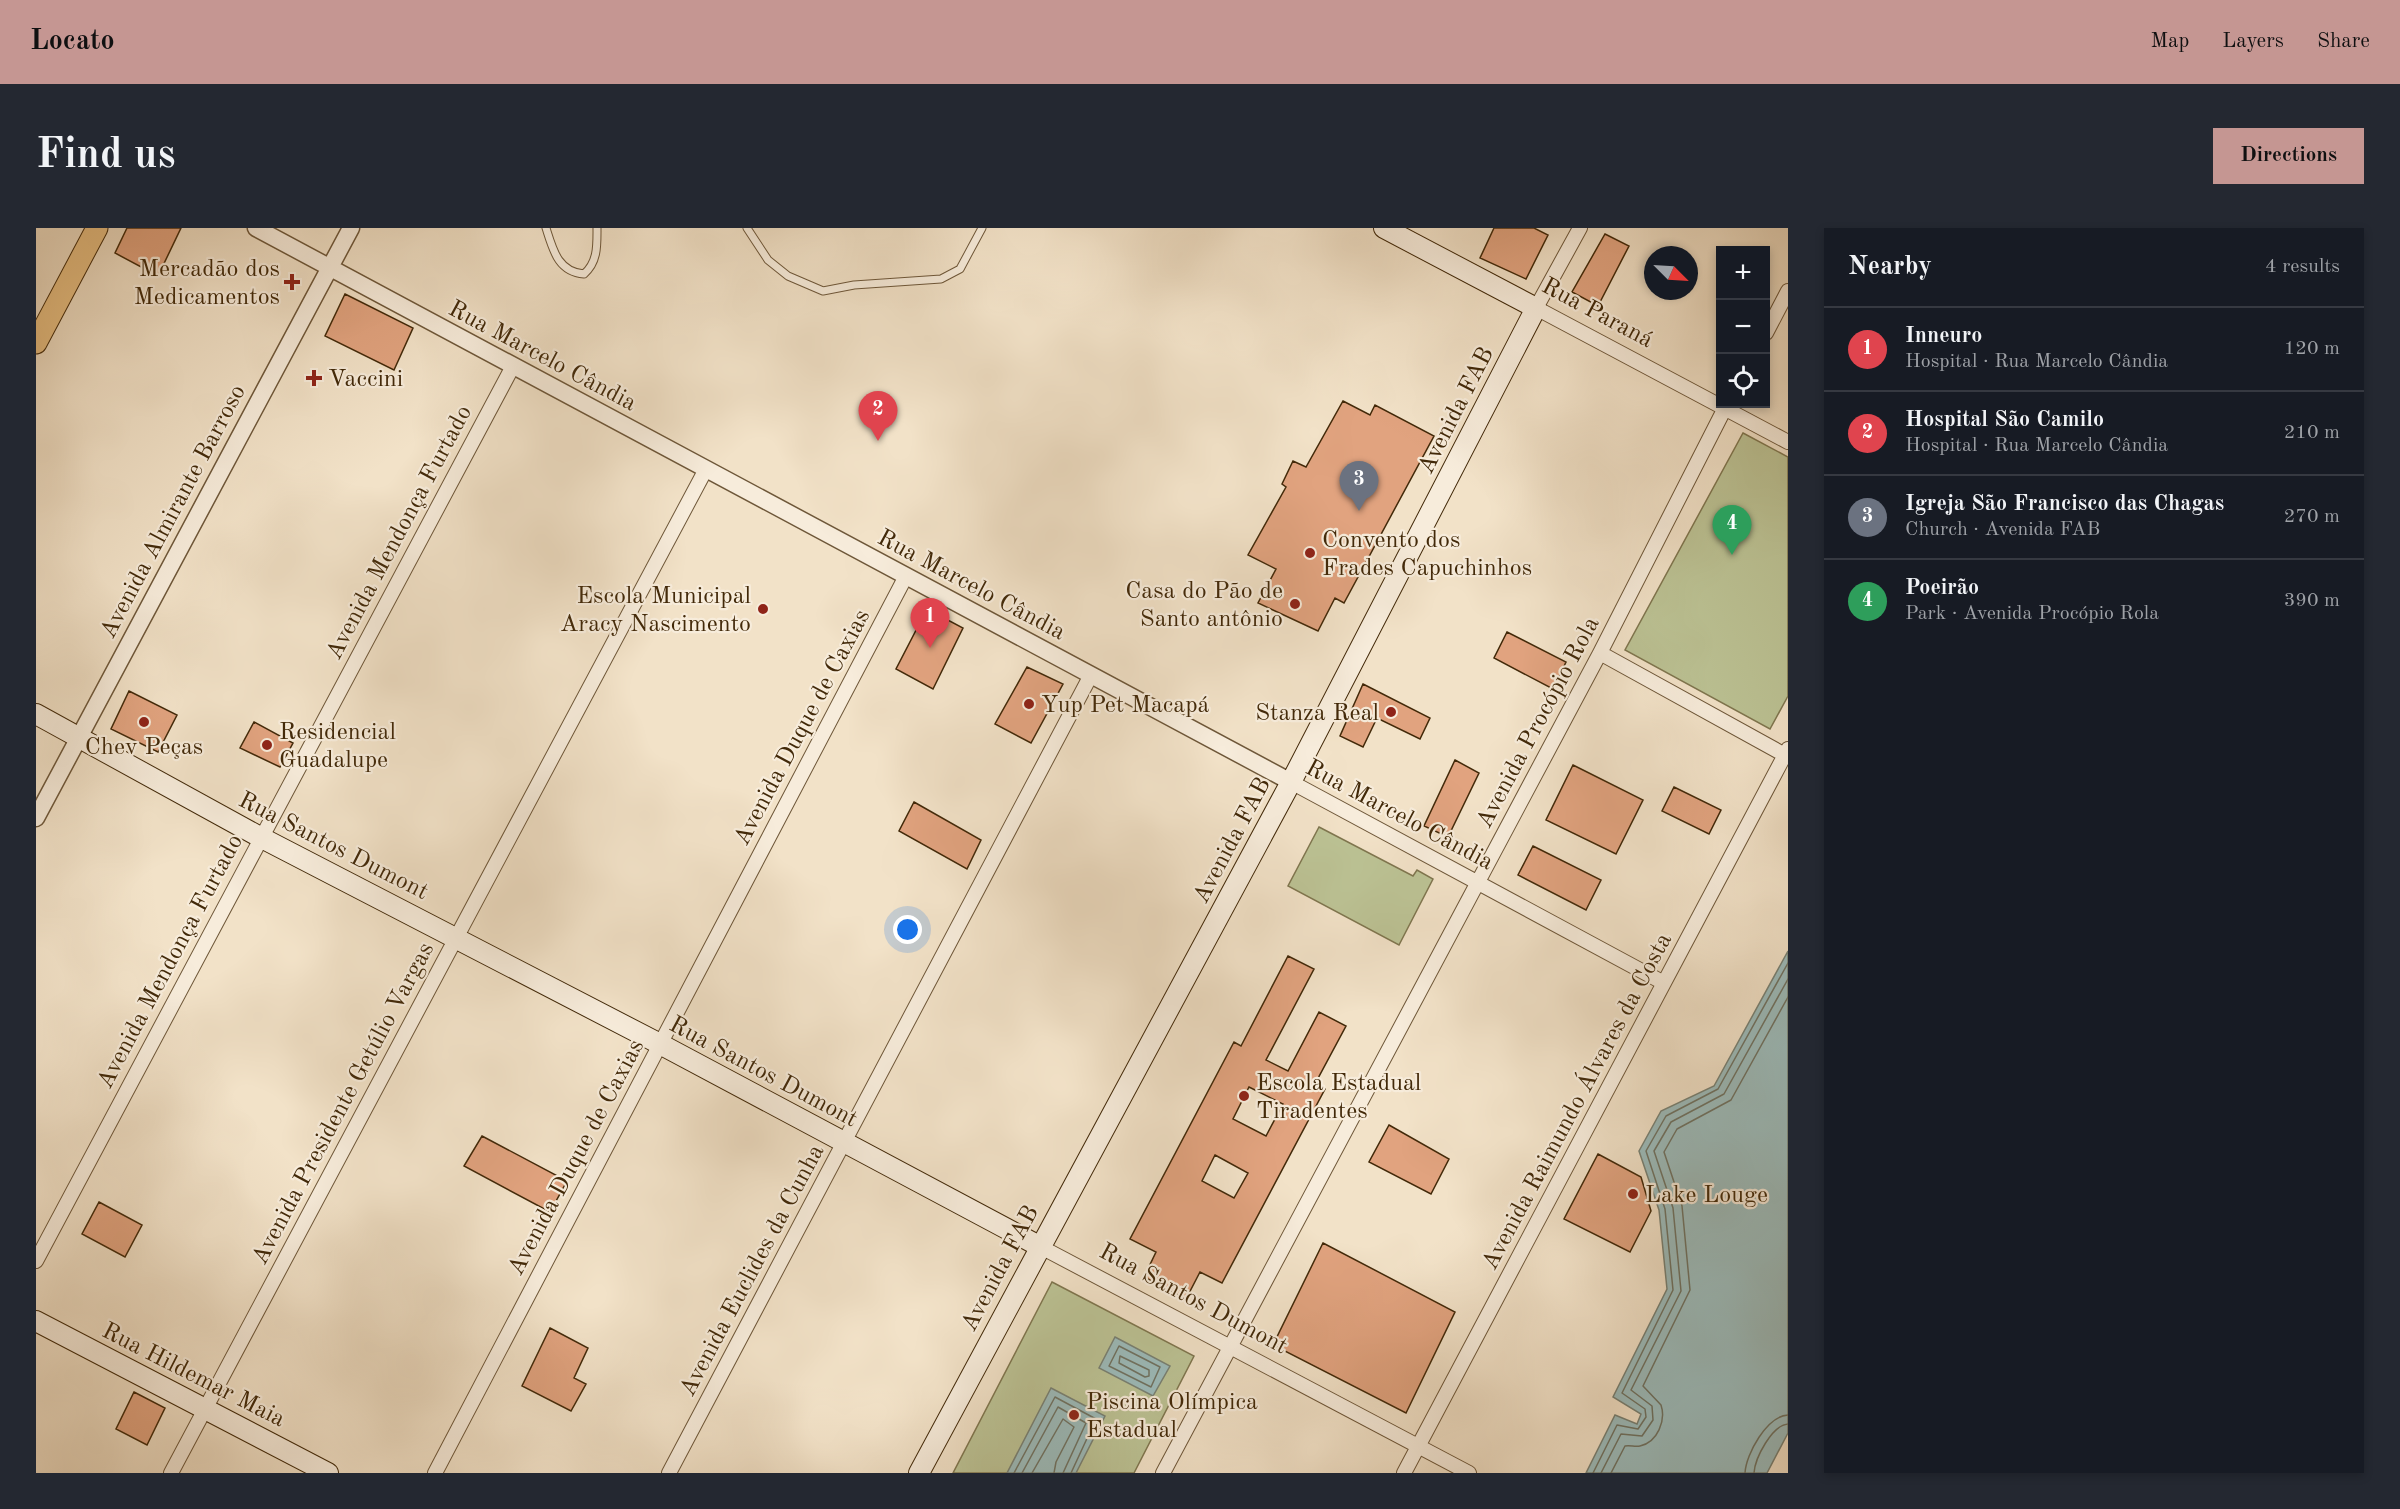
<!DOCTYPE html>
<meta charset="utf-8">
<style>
body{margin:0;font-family:"Old Standard TT",serif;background:#242831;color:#f1f3f6}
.controls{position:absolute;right:18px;top:18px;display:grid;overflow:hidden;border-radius:0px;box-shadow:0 3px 9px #0003}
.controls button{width:54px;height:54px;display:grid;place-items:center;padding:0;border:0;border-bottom:2px solid #363941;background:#171b24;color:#f1f3f6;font:30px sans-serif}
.compass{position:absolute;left:1608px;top:18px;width:54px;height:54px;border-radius:50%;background:#171b24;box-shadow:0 3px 9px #0003;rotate:114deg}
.you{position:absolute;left:872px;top:702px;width:21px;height:21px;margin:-15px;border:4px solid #fff;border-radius:50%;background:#1a73e8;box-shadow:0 0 0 9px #1a73e833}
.badge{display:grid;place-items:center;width:39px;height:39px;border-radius:50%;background:#c59692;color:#fff;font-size:20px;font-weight:700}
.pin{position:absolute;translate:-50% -50px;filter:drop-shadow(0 2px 3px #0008)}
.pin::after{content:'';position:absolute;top:32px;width:21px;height:18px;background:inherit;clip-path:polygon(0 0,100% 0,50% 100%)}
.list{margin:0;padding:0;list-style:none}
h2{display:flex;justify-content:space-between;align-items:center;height:78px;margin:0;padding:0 24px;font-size:26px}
h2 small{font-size:20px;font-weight:400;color:#9ea1a6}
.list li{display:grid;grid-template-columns:39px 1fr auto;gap:18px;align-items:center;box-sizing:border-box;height:84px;padding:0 24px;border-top:2px solid #363941}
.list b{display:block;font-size:22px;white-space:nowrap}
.list p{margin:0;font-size:20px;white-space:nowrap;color:#9ea1a6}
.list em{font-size:20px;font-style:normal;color:#9ea1a6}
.icon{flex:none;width:33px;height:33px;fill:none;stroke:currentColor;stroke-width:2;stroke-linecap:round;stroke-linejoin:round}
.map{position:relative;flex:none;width:1752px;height:1245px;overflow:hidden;border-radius:0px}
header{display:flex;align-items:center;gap:36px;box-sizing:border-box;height:84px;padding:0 30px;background:#c59692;color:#111}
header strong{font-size:28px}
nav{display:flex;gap:33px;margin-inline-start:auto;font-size:21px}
.intro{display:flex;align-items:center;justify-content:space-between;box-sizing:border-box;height:144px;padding:0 36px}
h1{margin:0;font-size:42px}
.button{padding:15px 27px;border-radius:0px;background:#c59692;color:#111;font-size:21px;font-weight:700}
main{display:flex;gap:36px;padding:0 36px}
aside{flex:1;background:#171b24;border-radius:0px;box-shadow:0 3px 9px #0003}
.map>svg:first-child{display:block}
.green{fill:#bcc395;stroke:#7f764f;stroke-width:1.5}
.water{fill:#9cbcbc;stroke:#788174;stroke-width:1.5}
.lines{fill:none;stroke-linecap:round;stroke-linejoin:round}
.shore{stroke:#6f7262;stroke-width:1.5}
.building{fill:#e1a37f;stroke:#422909;stroke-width:1.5;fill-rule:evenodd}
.service-casing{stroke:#6e5739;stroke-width:9}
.minor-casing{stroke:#6e5739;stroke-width:16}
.tertiary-casing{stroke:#6e5739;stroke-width:19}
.secondary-casing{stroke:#422909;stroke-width:22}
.primary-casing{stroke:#422909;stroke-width:23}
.service{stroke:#f7ecdb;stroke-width:7}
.minor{stroke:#f7ecdb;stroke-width:14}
.tertiary{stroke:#f7ecdb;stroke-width:16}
.secondary{stroke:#f7ecdb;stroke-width:20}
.primary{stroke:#e9c184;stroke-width:21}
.poi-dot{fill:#8f2418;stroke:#f7ecdb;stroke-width:2}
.labels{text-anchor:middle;stroke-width:4.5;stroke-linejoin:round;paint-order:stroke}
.poi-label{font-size:24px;fill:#422909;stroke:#f7ecdb;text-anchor:start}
.street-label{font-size:24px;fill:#422909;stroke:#f7ecdb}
</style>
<header>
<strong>Locato</strong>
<nav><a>Map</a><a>Layers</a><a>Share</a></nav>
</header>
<div class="intro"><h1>Find us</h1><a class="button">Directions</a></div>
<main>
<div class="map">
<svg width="1752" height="1245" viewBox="0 0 1752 1245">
<rect width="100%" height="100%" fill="#f2e2c8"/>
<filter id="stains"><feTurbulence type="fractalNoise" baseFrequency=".00333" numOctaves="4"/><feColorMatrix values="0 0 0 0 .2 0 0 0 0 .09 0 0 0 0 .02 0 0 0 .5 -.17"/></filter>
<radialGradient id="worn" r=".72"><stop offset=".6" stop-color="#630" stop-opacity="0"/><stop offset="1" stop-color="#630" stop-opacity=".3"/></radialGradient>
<!-- green -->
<path class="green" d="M1707 205 1752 229V468L1734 501 1589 422Z
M1283 599 1377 648 1381 642 1397 651 1363 717 1252 658Z
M1016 1054 1158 1128 1098 1245H917Z"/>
<!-- water -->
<path class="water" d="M1752 723V1205L1731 1245H1550L1579 1187 1601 1196 1605 1186 1577 1169 1631 1061 1623 982 1603 923 1625 883 1678 858Z
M1079 1109 1134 1138 1117 1168 1063 1140Z
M1015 1160 1069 1188 1040 1245H971Z"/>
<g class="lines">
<!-- shore -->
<path class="shore" d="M1083 1118 1124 1139 1115 1159 1073 1138Z
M1084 1128 1113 1142V1148L1109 1149 1083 1135Z
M978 1245 1019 1169 1060 1191 1035 1245
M986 1245 1022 1179 1050 1195 1027 1245
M996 1245 1027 1191 1038 1199 1020 1234 1018 1245
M1557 1245 1581 1197 1602 1201 1610 1189 1609 1181 1586 1165 1637 1062 1629 981 1610 923 1630 888 1682 861 1752 735
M1565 1245 1585 1206 1606 1208 1617 1192 1616 1178 1595 1162 1645 1063 1637 980 1618 923 1635 894 1688 866 1752 751
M1575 1245 1589 1218C1594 1217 1599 1219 1604 1218 1622 1214 1630 1192 1625 1177L1607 1158 1654 1062 1646 978 1628 924 1641 901 1695 872 1752 769
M1709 1245C1710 1226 1731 1188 1752 1187
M1718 1245C1719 1230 1736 1197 1752 1196"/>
</g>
<!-- building -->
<path class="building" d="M91 0H145L122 48 79 25Z
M1458 0H1498L1512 7 1490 51 1444 30Z
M1569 6 1593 18 1562 78 1536 64Z
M309 66 377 100 358 142 289 108Z
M1307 173 1334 187 1339 177 1398 208 1308 375 1299 370 1282 403 1222 375 1240 341 1212 327 1250 259 1246 256 1257 233 1270 239Z
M891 381 927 400 897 461 860 441Z
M1471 404 1530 434 1517 461 1458 430Z
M991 439 1027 456 995 515 959 496Z
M1327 456 1394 490 1384 511 1341 490 1327 519 1304 508Z
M93 463 141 487 122 524 75 501Z
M218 494 257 515 244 539 204 520Z
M1419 532 1443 545 1412 609 1388 598Z
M1537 537 1607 572 1580 626 1510 592Z
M1638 559 1685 582 1673 606 1626 583Z
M878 574 945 612 931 641 863 603Z
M1497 618 1565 652 1550 682 1482 647Z
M1252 728 1278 741 1230 832 1252 843 1283 784 1310 798 1279 856 1289 861 1186 1055 1164 1044 1150 1071 1108 1049 1120 1024 1094 1011 1198 814 1205 818ZM1213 859 1247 876 1230 908 1197 891ZM1179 927 1212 945 1198 970 1166 953Z
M1353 897 1413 931 1395 966 1333 934Z
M446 908 531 953 514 984 428 938Z
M1562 926 1605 949 1615 983 1594 1024 1528 991Z
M63 974 106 997 89 1029 46 1006Z
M1287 1015 1419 1084 1370 1185 1237 1117Z
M514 1100 552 1120 538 1150 550 1156 535 1183 486 1158Z
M98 1164 129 1180 111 1217 80 1201Z"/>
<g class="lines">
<defs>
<path id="service" d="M510 0C517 22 522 44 548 46 562 34 561 17 561 0
M711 0 732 32 752 48 787 63 818 57 905 51 924 41 946 0"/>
<path id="minor" d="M1544 0 1500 80 1752 214
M1730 105 1752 63
M1564 425 1749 527
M1255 554 1628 755
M1003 1018 1433 1245
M0 1033 477 138
M135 1245 670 241
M399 1245 870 348
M633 1245 1055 447
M1127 1245 1564 425 1691 176
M1368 1245 1752 521"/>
<path id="tertiary" d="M220 0 1255 554
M0 590 315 0"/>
<path id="secondary" d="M0 486 224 609 624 816 1003 1018
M0 1093 292 1245
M883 1245 1255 554 1500 80 1348 0"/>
<path id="primary" d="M0 115 61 0"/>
</defs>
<!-- service casing -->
<use href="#service" class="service-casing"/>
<!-- minor casing -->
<use href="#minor" class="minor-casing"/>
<!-- tertiary casing -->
<use href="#tertiary" class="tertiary-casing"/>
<!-- secondary casing -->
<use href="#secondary" class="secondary-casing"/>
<!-- primary casing -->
<use href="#primary" class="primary-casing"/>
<!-- service -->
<use href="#service" class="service"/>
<!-- minor -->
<use href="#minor" class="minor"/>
<!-- tertiary -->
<use href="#tertiary" class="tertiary"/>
<!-- secondary -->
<use href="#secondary" class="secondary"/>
<!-- primary -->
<use href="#primary" class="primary"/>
</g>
<!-- markers -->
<g class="poi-dot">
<path d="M253 45h6v6h6v6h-6v6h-6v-6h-6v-6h6z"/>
<path d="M275 141h6v6h6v6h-6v6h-6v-6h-6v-6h6z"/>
<circle cx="1274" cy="325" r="6"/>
<circle cx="1259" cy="376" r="6"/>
<circle cx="727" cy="381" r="6"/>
<circle cx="993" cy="476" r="6"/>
<circle cx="1355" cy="484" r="6"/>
<circle cx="108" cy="494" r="6"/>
<circle cx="231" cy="517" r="6"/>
<circle cx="1208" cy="868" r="6"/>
<circle cx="1597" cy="966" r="6"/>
<circle cx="1038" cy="1187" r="6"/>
</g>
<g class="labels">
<!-- poi labels -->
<g class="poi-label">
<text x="244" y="48" text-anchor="end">Mercadão dos<tspan x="244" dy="28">Medicamentos</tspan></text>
<text x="292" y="158">Vaccini</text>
<text x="1286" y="319">Convento dos<tspan x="1286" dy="28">Frades Capuchinhos</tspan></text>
<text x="1247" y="370" text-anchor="end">Casa do Pão de<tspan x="1247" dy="28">Santo antônio</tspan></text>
<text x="715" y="375" text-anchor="end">Escola Municipal<tspan x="715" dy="28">Aracy Nascimento</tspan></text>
<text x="1005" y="484">Yup Pet Macapá</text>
<text x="1343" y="492" text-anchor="end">Stanza Real</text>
<text x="243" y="511">Residencial<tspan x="243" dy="28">Guadalupe</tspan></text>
<text x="108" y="526" text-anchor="middle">Chev Peças</text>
<text x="1220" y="862">Escola Estadual<tspan x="1220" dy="28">Tiradentes</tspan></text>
<text x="1609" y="974">Lake Louge</text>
<text x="1050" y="1181">Piscina Olímpica<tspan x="1050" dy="28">Estadual</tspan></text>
</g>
<!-- street labels -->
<g class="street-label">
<text transform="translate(1562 84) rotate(28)" y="8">Rua Paraná</text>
<text transform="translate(507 127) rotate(28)" y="8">Rua Marcelo Cândia</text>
<text transform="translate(1419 182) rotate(-63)" y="8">Avenida FAB</text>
<text transform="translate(136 283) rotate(-62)" y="8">Avenida Almirante Barroso</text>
<text transform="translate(362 304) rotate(-62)" y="8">Avenida Mendonça Furtado</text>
<text transform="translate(936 356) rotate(28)" y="8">Rua Marcelo Cândia</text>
<text transform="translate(1501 494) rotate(-62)" y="8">Avenida Procópio Rola</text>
<text transform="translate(765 499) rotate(-62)" y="8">Avenida Duque de Caxias</text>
<text transform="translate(1364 586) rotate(28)" y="8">Rua Marcelo Cândia</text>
<text transform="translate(1195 612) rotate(-62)" y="8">Avenida FAB</text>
<text transform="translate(298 617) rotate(27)" y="8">Rua Santos Dumont</text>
<text transform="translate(133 733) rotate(-62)" y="8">Avenida Mendonça Furtado</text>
<text transform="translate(728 843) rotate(28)" y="8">Rua Santos Dumont</text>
<text transform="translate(1540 873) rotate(-62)" y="8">Avenida Raimundo Álvares da Costa</text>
<text transform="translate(306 875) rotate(-62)" y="8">Avenida Presidente Getúlio Vargas</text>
<text transform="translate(539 929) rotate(-62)" y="8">Avenida Duque de Caxias</text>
<text transform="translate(963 1040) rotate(-62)" y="8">Avenida FAB</text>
<text transform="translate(715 1042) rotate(-62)" y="8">Avenida Euclides da Cunha</text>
<text transform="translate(1158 1070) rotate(28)" y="8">Rua Santos Dumont</text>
<text transform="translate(158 1146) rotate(27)" y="8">Rua Hildemar Maia</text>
</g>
</g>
<rect width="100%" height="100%" filter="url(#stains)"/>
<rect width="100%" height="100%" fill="url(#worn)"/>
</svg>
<div class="controls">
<button>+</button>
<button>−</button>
<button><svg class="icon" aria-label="locate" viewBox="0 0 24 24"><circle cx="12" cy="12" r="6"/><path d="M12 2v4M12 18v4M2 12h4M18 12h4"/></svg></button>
</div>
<svg class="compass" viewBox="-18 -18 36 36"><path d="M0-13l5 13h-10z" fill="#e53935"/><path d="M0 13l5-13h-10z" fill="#9ea1a6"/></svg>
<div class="you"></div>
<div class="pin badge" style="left:894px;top:420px;background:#e0444e">1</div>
<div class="pin badge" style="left:842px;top:213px;background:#e0444e">2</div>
<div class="pin badge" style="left:1323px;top:283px;background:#6b7280">3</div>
<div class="pin badge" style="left:1696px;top:327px;background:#2e9e5b">4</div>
</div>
<aside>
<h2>Nearby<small>4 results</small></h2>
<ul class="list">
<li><span class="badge" style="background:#e0444e">1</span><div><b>Inneuro</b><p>Hospital · Rua Marcelo Cândia</p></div><em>120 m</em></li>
<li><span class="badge" style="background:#e0444e">2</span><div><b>Hospital São Camilo</b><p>Hospital · Rua Marcelo Cândia</p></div><em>210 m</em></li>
<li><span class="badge" style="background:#6b7280">3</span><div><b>Igreja São Francisco das Chagas</b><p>Church · Avenida FAB</p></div><em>270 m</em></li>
<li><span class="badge" style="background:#2e9e5b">4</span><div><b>Poeirão</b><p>Park · Avenida Procópio Rola</p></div><em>390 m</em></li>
</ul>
</aside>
</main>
